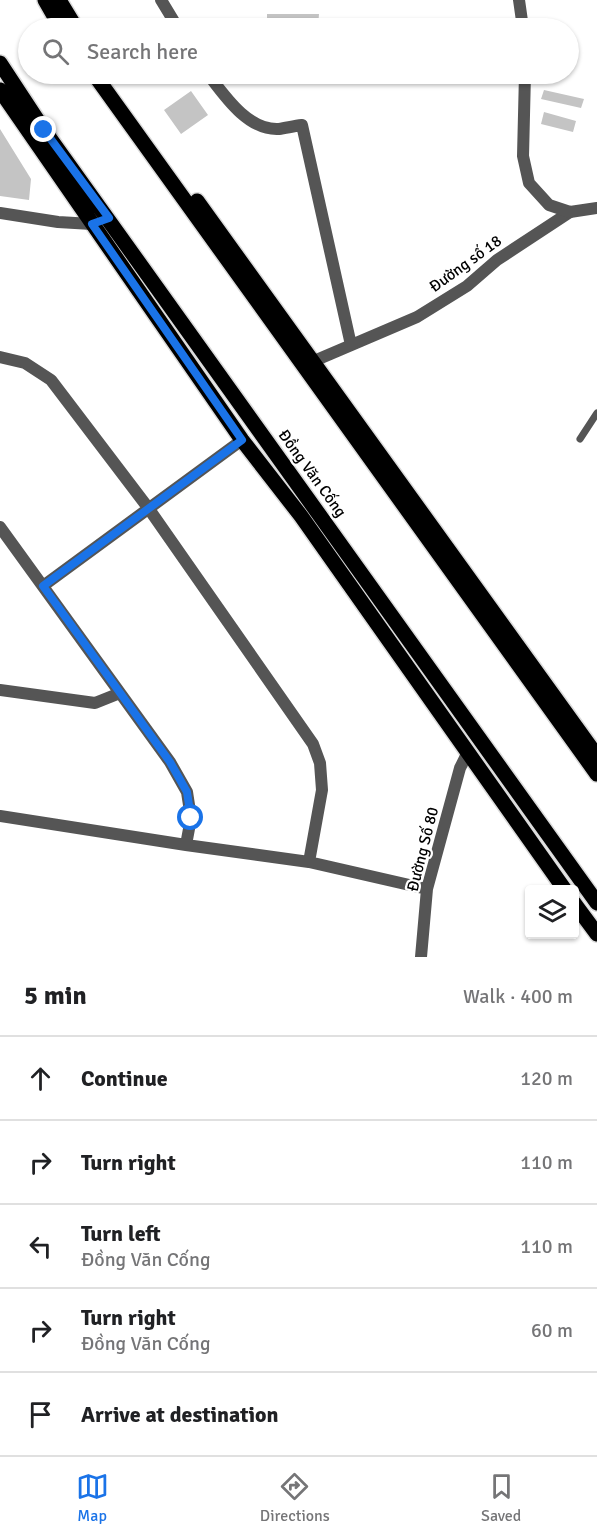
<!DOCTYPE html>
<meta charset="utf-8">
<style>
body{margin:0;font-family:Signika,sans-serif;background:#f2f2f2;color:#202124}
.controls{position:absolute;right:18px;bottom:18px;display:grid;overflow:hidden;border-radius:6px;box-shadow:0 2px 4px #0004}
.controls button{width:54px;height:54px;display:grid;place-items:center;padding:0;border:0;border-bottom:2px solid #e0e0e0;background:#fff;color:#202124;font:30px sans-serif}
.stop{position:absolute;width:18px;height:18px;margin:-14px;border:4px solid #1a73e8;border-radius:50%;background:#fff}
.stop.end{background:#1a73e8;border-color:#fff;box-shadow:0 2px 6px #0008}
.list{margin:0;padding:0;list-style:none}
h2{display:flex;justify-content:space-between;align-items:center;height:78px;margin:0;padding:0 24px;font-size:26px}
h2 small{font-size:20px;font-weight:400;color:#757577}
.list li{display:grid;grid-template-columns:39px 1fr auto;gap:18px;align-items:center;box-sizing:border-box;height:84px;padding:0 24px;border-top:2px solid #e0e0e0}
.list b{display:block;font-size:22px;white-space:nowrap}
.list p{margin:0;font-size:20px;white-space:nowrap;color:#757577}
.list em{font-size:20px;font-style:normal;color:#757577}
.icon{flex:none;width:33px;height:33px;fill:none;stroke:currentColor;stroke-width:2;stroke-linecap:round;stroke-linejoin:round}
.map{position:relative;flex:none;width:597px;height:957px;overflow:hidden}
.search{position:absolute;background:#fff;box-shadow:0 2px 4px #0004;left:18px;right:18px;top:18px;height:66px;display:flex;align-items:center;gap:15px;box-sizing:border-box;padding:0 21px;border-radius:33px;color:#757577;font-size:22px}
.sheet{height:498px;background:#fff}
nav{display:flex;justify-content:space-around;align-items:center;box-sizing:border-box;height:84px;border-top:2px solid #e0e0e0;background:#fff;font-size:16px;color:#757577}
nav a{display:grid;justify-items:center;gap:3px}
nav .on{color:#1a73e8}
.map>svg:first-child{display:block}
.building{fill:#c4c4c4}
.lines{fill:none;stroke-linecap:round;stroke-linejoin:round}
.primary-casing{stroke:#dbdbdb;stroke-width:18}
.service{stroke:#555;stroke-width:7}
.minor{stroke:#555;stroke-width:12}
.tertiary{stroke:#555;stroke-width:12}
.primary{stroke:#000;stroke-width:15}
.route{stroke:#1a73e8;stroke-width:8}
.labels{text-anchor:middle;stroke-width:4.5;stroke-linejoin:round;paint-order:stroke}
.street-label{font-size:16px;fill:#000;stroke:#fff}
</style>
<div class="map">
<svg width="597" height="957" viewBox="0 0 597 957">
<rect width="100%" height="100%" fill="#fff"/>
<!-- building -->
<path class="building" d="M267 14H319L318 27H267Z
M386 74H399L397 82 385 79Z
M544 90 584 99 581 108 541 99Z
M191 91 208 115 181 134 164 110Z
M544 112 576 121 573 132 541 124Z
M0 129 31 179 29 200 0 196Z"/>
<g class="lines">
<defs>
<path id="primary" d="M45 0 61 28
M59 0 76 28
M0 63 44 130 597 903
M94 74 597 774
M0 90 242 440 301 516 565 890
M197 201 597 756
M574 903 597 934"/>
</defs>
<!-- primary casing -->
<use href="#primary" class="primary-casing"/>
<!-- service -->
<path class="service" d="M580 439 597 413"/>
<!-- minor -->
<path class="minor" d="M161 0 178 28
M208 74C224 95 248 131 279 129 286 128 294 126 302 125L351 345
M0 213 58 222 92 224
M0 357 25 363 51 380 149 509 313 744 320 763 322 790 309 862
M314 361 417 317 467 286 497 260 570 212
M0 527 170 762 187 792 191 818 186 845
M43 586 242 440
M0 690 95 703 120 693
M0 816 186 845 309 862 427 889
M421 957 427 889 460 768 468 752"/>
<!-- tertiary -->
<path class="tertiary" d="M519 0 523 28
M525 74 523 156 529 183 549 205 570 212 597 208"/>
<!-- primary -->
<use href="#primary" class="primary"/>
</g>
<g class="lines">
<!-- route -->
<path class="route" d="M44 130 109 218 92 224 242 440 43 586 170 762 187 792 191 818"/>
</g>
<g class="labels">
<!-- street labels -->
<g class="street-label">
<text transform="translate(465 263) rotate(-36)" y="6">Đường số 18</text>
<text transform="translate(313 473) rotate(54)" y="6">Đồng Văn Cống</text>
<text transform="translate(422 849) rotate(-76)" y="6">Đường Số 80</text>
</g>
</g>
</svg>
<div class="controls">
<button><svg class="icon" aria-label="layers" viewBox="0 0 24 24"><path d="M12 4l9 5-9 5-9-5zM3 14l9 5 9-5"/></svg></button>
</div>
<div class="stop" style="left:191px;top:818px"></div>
<div class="stop end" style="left:44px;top:130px"></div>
<div class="search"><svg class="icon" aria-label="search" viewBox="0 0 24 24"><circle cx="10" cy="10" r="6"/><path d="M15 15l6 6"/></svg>Search here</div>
</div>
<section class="sheet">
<h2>5 min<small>Walk · 400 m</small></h2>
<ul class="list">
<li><svg class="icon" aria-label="ahead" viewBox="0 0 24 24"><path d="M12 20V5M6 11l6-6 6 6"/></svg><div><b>Continue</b></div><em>120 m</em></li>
<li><svg class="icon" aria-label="right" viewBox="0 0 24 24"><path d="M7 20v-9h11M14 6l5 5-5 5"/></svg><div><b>Turn right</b></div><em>110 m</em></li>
<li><svg class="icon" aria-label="left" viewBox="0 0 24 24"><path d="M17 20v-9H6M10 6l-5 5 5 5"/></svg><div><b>Turn left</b><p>Đồng Văn Cống</p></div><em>110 m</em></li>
<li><svg class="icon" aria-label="right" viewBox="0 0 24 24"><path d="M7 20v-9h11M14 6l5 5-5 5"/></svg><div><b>Turn right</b><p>Đồng Văn Cống</p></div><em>60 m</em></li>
<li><svg class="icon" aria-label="arrive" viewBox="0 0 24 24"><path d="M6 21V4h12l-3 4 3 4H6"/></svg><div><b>Arrive at destination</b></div></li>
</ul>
</section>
<nav>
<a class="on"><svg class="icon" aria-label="map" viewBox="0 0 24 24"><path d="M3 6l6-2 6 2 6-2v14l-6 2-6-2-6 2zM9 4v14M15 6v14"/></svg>Map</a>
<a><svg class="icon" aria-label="directions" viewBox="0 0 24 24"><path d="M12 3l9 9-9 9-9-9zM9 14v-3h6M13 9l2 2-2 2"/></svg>Directions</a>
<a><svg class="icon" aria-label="saved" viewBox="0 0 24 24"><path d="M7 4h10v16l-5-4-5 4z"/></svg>Saved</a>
</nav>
